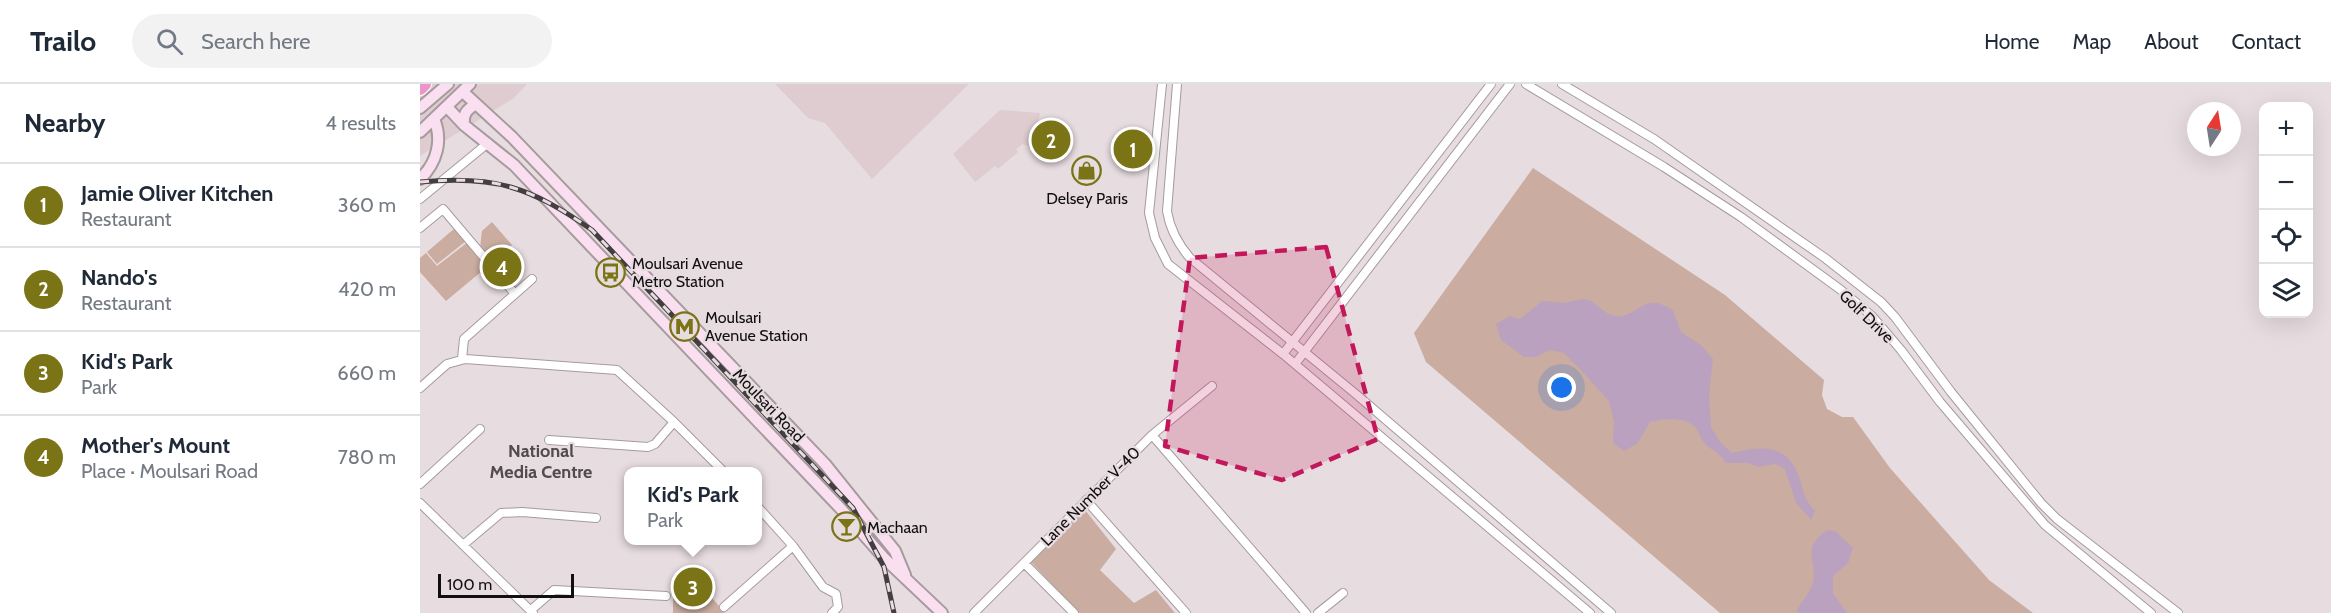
<!DOCTYPE html>
<meta charset="utf-8">
<style>
body{margin:0;font-family:Cabin,sans-serif;background:#f2f2f3;color:#1f2937}
.controls{position:absolute;right:18px;top:18px;display:grid;overflow:hidden;border-radius:12px;box-shadow:0 6px 24px #0002}
.controls button{width:54px;height:54px;display:grid;place-items:center;padding:0;border:0;border-bottom:2px solid #e0e1e3;background:#fff;color:#1f2937;font:30px sans-serif}
.compass{position:absolute;left:1767px;top:18px;width:54px;height:54px;border-radius:50%;background:#fff;box-shadow:0 6px 24px #0002;rotate:12deg}
.scale{position:absolute;left:18px;bottom:15px;width:136px;box-sizing:border-box;padding-left:6px;border:3px solid #120f10;border-top:0;font-size:16px;line-height:21px;white-space:nowrap;color:#120f10;-webkit-text-stroke:4px #e7dcdf;paint-order:stroke}
.you{position:absolute;left:1142px;top:304px;width:21px;height:21px;margin:-15px;border:4px solid #fff;border-radius:50%;background:#1a73e8;box-shadow:0 0 0 9px #1a73e833}
.badge{display:grid;place-items:center;width:39px;height:39px;border-radius:50%;background:#7a7417;color:#fff;font-size:20px;font-weight:700}
.pin{position:absolute;translate:-50% -50%;border:3px solid #fff;box-shadow:0 2px 6px #0006}
.popup{position:absolute;left:204px;top:383px;width:138px;height:78px;box-sizing:border-box;display:grid;place-content:center;border-radius:12px;background:#fff;filter:drop-shadow(0 2px 4px #0005);font-size:20px;white-space:nowrap;color:#747a83}
.popup b{font-size:22px;color:#1f2937}
.popup::after{content:'';position:absolute;left:50%;top:100%;margin-left:-12px;border:12px solid transparent;border-top-color:#fff}
.list{margin:0;padding:0;list-style:none}
h2{display:flex;justify-content:space-between;align-items:center;height:78px;margin:0;padding:0 24px;font-size:26px}
h2 small{font-size:20px;font-weight:400;color:#747a83}
.list li{display:grid;grid-template-columns:39px 1fr auto;gap:18px;align-items:center;box-sizing:border-box;height:84px;padding:0 24px;border-top:2px solid #e0e1e3}
.list b{display:block;font-size:22px;white-space:nowrap}
.list p{margin:0;font-size:20px;white-space:nowrap;color:#747a83}
.list em{font-size:20px;font-style:normal;color:#747a83}
.icon{flex:none;width:33px;height:33px;fill:none;stroke:currentColor;stroke-width:2;stroke-linecap:round;stroke-linejoin:round}
.map{position:relative;flex:none;width:1911px;height:529px;overflow:hidden}
header{display:flex;align-items:center;gap:36px;box-sizing:border-box;height:84px;padding:0 30px;background:#fff;border-bottom:2px solid #e0e1e3}
header strong{font-size:28px}
nav{display:flex;gap:33px;margin-inline-start:auto;font-size:21px}
.search{width:420px;height:54px;background:#f2f2f3;display:flex;align-items:center;gap:15px;box-sizing:border-box;padding:0 21px;border-radius:33px;color:#747a83;font-size:22px}
main{display:flex}
aside{flex:1;background:#fff}
.map>svg:first-child{display:block}
.built{fill:#dfccd0}
.green{fill:#caaca0}
.water{fill:#baa1bf}
.lines{fill:none;stroke-linecap:round;stroke-linejoin:round}
.street-casing{stroke:#a59b9d;stroke-width:10}
.secondary-casing{stroke:#a59b9d;stroke-width:14}
.highway-casing{stroke:#fff;stroke-width:16}
.street{stroke:#fff;stroke-width:8}
.secondary{stroke:#fadff0;stroke-width:10}
.highway{stroke:#ed94cc;stroke-width:14}
.rail-casing{stroke:#433e40;stroke-width:5}
.rail{stroke:#e7dcdf;stroke-width:3;stroke-dasharray:9;stroke-linecap:butt}
.marked{fill:#c2185b;fill-opacity:0.2;stroke:#c2185b;stroke-width:4.5;stroke-dasharray:12 8;stroke-linejoin:round}
.labels{text-anchor:middle;stroke-width:4.5;stroke-linejoin:round;paint-order:stroke}
.poi-label{font-size:16px;fill:#120f10;stroke:#e7dcdf;text-anchor:start}
.street-label{font-size:16px;fill:#120f10;stroke:#e7dcdf}
.neighbourhood-label{font-size:18px;font-weight:bold;fill:#534b4d;stroke:#e7dcdf}
</style>
<header>
<strong>Trailo</strong>
<div class="search"><svg class="icon" aria-label="search" viewBox="0 0 24 24"><circle cx="10" cy="10" r="6"/><path d="M15 15l6 6"/></svg>Search here</div>
<nav><a>Home</a><a>Map</a><a>About</a><a>Contact</a></nav>
</header>
<main>
<aside>
<h2>Nearby<small>4 results</small></h2>
<ul class="list">
<li><span class="badge">1</span><div><b>Jamie Oliver Kitchen</b><p>Restaurant</p></div><em>360 m</em></li>
<li><span class="badge">2</span><div><b>Nando's</b><p>Restaurant</p></div><em>420 m</em></li>
<li><span class="badge">3</span><div><b>Kid's Park</b><p>Park</p></div><em>660 m</em></li>
<li><span class="badge">4</span><div><b>Mother's Mount</b><p>Place · Moulsari Road</p></div><em>780 m</em></li>
</ul>
</aside>
<div class="map">
<svg width="1911" height="529" viewBox="0 0 1911 529">
<rect width="100%" height="100%" fill="#e7dcdf"/>
<!-- built -->
<path class="built" d="M0 0H107L94 14 0 72Z
M355 0H549L452 95 405 39 388 34Z
M580 26 620 29 614 64 603 60 596 65 598 68 578 85 575 82 555 98 533 70Z"/>
<!-- green -->
<path class="green" d="M1113 84 1305 211 1404 296 1402 311 1407 325 1422 333H1433L1470 384 1569 496 1613 529H1300L1006 278 994 249Z
M72 138 92 161 72 178 60 164 62 147Z
M35 144 46 157 17 180 7 168Z
M48 158 68 182 26 217 0 188V174L6 169 17 182Z
M665 426 696 465 680 486 714 519 736 506 755 529H659L611 478Z
M275 494 305 529H253V512Z"/>
<!-- water -->
<path class="water" d="M1163 215C1175 216 1181 227 1191 231 1212 237 1219 217 1236 219 1241 219 1248 224 1253 226L1261 248 1282 262 1293 275 1289 310 1291 343 1300 358 1312 369C1342 362 1367 359 1379 393 1385 410 1382 412 1395 427L1391 436 1376 419 1365 385 1355 380 1338 383 1329 379H1306C1298 367 1294 368 1285 360 1280 355 1280 349 1276 344 1265 332 1244 335 1230 338L1217 360 1204 367 1193 359 1194 338 1189 317 1159 284 1144 269 1130 266 1115 273H1104L1081 256 1076 240 1090 232 1100 235 1122 217 1144 219Z
M1407 446 1415 447 1433 464 1428 479 1413 492V509L1427 529H1379L1377 526C1381 518 1389 510 1392 501 1400 479 1378 466 1407 446Z"/>
<g class="lines">
<defs>
<path id="street" d="M742 0 729 129 735 154 748 180 863 270 1170 529
M757 0 747 127C750 146 758 160 770 174L937 311 1191 529
M1106 0 1244 83 1321 133 1421 206 1452 232 1481 266 1520 318 1625 441 1731 529
M1142 0 1234 55 1405 174 1461 218 1475 233 1531 308 1621 419 1637 435 1758 529
M0 115 68 59
M0 144 23 125 95 210
M863 270 1071 0
M42 275 44 255 112 195
M875 280 1090 0
M0 304 27 280 45 275 197 286 254 338 304 388
M732 351 886 529
M129 356 228 363 235 360 254 338
M0 400 60 345
M666 416 766 529
M0 419 113 529
M338 423 373 462 403 503 416 510 418 523 412 529
M43 461 81 429 102 428 176 434
M604 479 654 529
M304 523 373 462
M111 526 134 506 246 512
M554 529 732 351 792 302
M898 529 923 509"/>
<path id="secondary" d="M43 8 92 53 405 380 475 467 485 491
M27 23 44 41 94 81 422 426 465 475 522 529
M0 24 28 0
M44 41C43 30 46 26 56 20
M0 48 50 0
M0 95C17 79 23 56 14 35"/>
<path id="highway" d="M0 4 4 0"/>
</defs>
<!-- street casing -->
<use href="#street" class="street-casing"/>
<!-- secondary casing -->
<use href="#secondary" class="secondary-casing"/>
<!-- highway casing -->
<use href="#highway" class="highway-casing"/>
<!-- street -->
<use href="#street" class="street"/>
<!-- secondary -->
<use href="#secondary" class="secondary"/>
<!-- highway -->
<use href="#highway" class="highway"/>
<defs>
<path id="rail" d="M0 98C76 91 110 103 172 146L433 424 464 483 474 529"/>
</defs>
<!-- rail casing -->
<use href="#rail" class="rail-casing"/>
<!-- rail -->
<use href="#rail" class="rail"/>
</g>
<!-- marked area -->
<path class="marked" d="M906 163 958 355 862 396 745 362 770 174Z"/>
<!-- icons -->
<defs>
<symbol id="shop-ring" viewBox="-11 -11 22 22"><circle r="9.5" fill="#e7dcdf" stroke="#7a7417" stroke-width="1.5"/><path d="M-5-2.5h2.3a2.7 3.5 0 0 1 5.4 0H5L5.5 6h-11ZM-1.5-2.5h3a1.5 2.3 0 0 0-3 0Z" fill="#7a7417"/></symbol>
<symbol id="bus-ring" viewBox="-11 -11 22 22"><circle r="9.5" fill="#e7dcdf" stroke="#7a7417" stroke-width="1.5"/><path d="M-5-6H5V4H4V6H2V4H-2V6H-4V4H-5ZM-3.5-4V0h7V-4ZM-3.5 1.2v1.5H-2V1.2ZM2 1.2v1.5H3.5V1.2Z" fill="#7a7417"/></symbol>
<symbol id="metro-ring" viewBox="-11 -11 22 22"><circle r="9.5" fill="#e7dcdf" stroke="#7a7417" stroke-width="1.5"/><path d="M-5.5 5V-5H-3L0 0L3-5H5.5V5H3V-.5L0 4L-3-.5V5Z" fill="#7a7417"/></symbol>
<symbol id="bar-ring" viewBox="-11 -11 22 22"><circle r="9.5" fill="#e7dcdf" stroke="#7a7417" stroke-width="1.5"/><path d="M-6-5H6L.8 .8V4.5H3.5V6h-7V4.5H-.8V.8Z" fill="#7a7417"/></symbol>
</defs>
<g fill-rule="evenodd">
<use href="#shop-ring" x="650" y="70" width="33" height="33"/>
<use href="#bus-ring" x="174" y="172" width="33" height="33"/>
<use href="#metro-ring" x="248" y="226" width="33" height="33"/>
<use href="#bar-ring" x="410" y="426" width="33" height="33"/>
</g>
<g class="labels">
<!-- poi labels -->
<g class="poi-label">
<text x="667" y="120" text-anchor="middle">Delsey Paris</text>
<text x="212" y="185">Moulsari Avenue<tspan x="212" dy="18">Metro Station</tspan></text>
<text x="285" y="239">Moulsari<tspan x="285" dy="18">Avenue Station</tspan></text>
<text x="447" y="449">Machaan</text>
</g>
<!-- street labels -->
<g class="street-label">
<text transform="translate(1447 232) rotate(44)" y="6">Golf Drive</text>
<text transform="translate(349 321) rotate(46)" y="6">Moulsari Road</text>
<text transform="translate(670 412) rotate(-45)" y="6">Lane Number V-40</text>
</g>
<!-- neighbourhood labels -->
<g class="neighbourhood-label">
<text x="121" y="373">National<tspan x="121" dy="21">Media Centre</tspan></text>
</g>
</g>
</svg>
<div class="controls">
<button>+</button>
<button>−</button>
<button><svg class="icon" aria-label="locate" viewBox="0 0 24 24"><circle cx="12" cy="12" r="6"/><path d="M12 2v4M12 18v4M2 12h4M18 12h4"/></svg></button>
<button><svg class="icon" aria-label="layers" viewBox="0 0 24 24"><path d="M12 4l9 5-9 5-9-5zM3 14l9 5 9-5"/></svg></button>
</div>
<svg class="compass" viewBox="-18 -18 36 36"><path d="M0-13l5 13h-10z" fill="#e53935"/><path d="M0 13l5-13h-10z" fill="#747a83"/></svg>
<div class="scale">100 m</div>
<div class="you"></div>
<div class="pin badge" style="left:713px;top:65px">1</div>
<div class="pin badge" style="left:631px;top:56px">2</div>
<div class="pin badge" style="left:273px;top:503px">3</div>
<div class="popup"><b>Kid's Park</b>Park</div>
<div class="pin badge" style="left:82px;top:183px">4</div>
</div>
</main>
